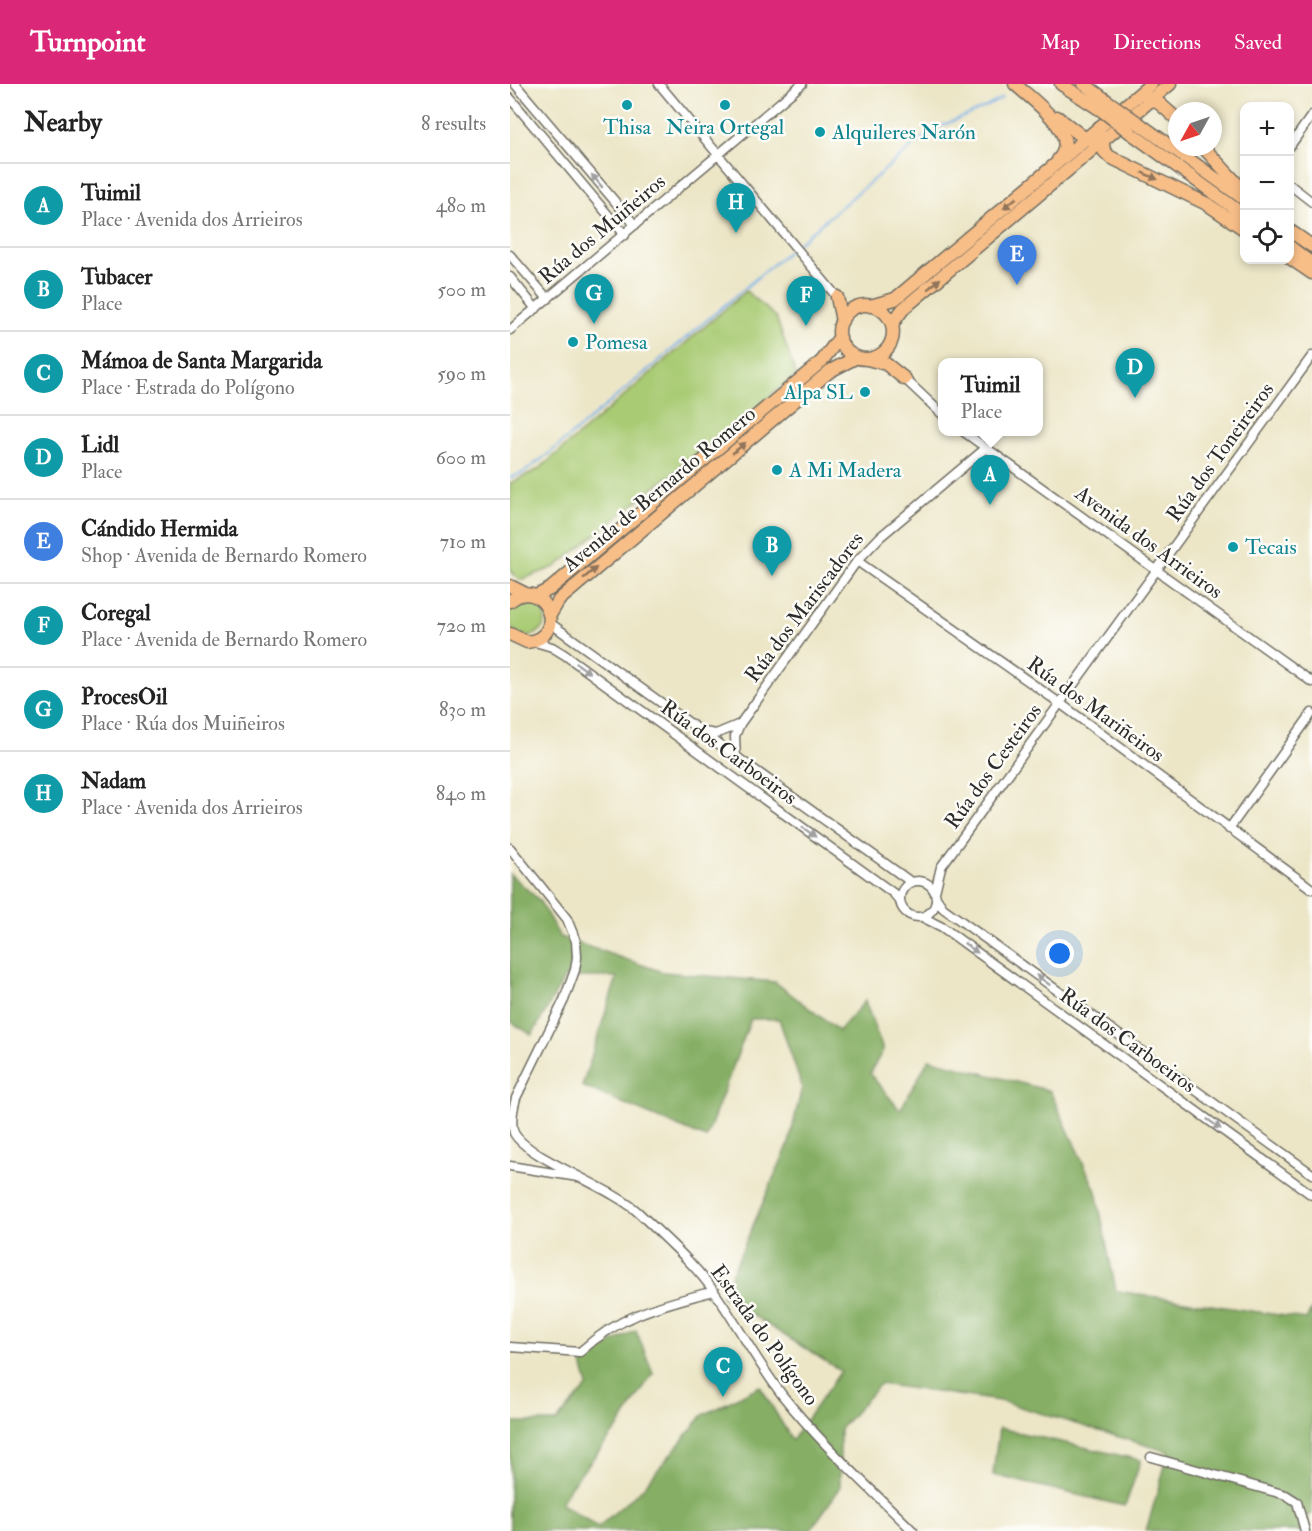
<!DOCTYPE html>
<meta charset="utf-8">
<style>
body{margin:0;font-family:"IM FELL Double Pica",serif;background:#f6f6f6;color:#222}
.controls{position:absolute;right:18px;top:18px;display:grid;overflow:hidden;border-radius:12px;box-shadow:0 3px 9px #0003}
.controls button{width:54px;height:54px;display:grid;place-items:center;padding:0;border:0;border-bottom:2px solid #e0e0e0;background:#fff;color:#222;font:30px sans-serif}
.compass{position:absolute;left:658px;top:18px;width:54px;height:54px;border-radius:50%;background:#fff;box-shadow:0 3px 9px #0003;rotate:230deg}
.you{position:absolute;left:550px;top:870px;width:21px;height:21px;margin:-15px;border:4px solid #fff;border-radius:50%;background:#1a73e8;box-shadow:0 0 0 9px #1a73e833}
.badge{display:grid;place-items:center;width:39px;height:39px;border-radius:50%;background:#db2777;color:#fff;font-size:20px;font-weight:700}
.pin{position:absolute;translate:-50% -50px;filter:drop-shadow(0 2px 3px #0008)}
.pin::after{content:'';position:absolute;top:32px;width:21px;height:18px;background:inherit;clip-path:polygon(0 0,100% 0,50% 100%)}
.popup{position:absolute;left:428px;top:274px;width:105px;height:78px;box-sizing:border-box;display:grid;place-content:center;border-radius:12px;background:#fff;filter:drop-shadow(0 2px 4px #0005);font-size:20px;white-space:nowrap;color:#767676}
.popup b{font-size:22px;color:#222}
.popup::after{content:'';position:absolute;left:50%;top:100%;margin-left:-12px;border:12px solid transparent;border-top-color:#fff}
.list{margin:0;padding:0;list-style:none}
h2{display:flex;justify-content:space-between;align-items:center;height:78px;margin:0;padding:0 24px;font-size:26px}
h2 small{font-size:20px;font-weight:400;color:#767676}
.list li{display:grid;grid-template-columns:39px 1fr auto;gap:18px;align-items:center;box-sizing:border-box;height:84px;padding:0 24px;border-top:2px solid #e0e0e0}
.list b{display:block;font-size:22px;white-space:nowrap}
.list p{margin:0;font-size:20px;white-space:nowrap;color:#767676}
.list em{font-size:20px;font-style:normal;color:#767676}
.icon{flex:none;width:33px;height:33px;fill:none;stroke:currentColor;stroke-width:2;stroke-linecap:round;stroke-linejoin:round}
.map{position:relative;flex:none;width:802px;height:1447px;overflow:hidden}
header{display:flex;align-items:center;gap:36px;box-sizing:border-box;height:84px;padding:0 30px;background:#db2777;color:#fff}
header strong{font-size:28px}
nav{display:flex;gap:33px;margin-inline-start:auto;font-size:21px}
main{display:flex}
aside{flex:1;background:#fff}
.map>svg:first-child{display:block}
.green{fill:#a9cb73;stroke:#6a7b4f;stroke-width:1.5}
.forest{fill:#86af65;stroke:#586d48;stroke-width:1.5}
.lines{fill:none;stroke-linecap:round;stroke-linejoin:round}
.stream{stroke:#78b0e8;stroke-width:2}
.minor-casing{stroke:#6f6c62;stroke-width:11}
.highway-casing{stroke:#6f6c62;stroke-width:15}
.minor{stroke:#fff;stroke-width:8}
.highway{stroke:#f7be88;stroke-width:12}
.highway-bridge-casing{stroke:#6f6c62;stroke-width:15;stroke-linecap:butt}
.highway-bridge{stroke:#f7be88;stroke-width:12}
.oneway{fill:#91745a}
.oneway2{fill:#a0a0a0}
.culture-dot{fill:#0f9aa8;stroke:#fdfcf7;stroke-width:2}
.labels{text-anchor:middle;stroke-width:5;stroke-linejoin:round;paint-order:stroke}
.culture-label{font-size:21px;fill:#0d838f;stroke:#fdfcf7;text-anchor:start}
.street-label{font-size:21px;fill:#2b2b2b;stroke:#fdfcf7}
</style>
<header>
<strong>Turnpoint</strong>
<nav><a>Map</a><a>Directions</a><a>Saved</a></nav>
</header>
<main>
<aside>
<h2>Nearby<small>8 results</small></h2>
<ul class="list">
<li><span class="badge" style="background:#0f9aa8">A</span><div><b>Tuimil</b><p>Place · Avenida dos Arrieiros</p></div><em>480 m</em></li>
<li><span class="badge" style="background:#0f9aa8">B</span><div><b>Tubacer</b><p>Place</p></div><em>500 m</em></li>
<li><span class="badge" style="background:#0f9aa8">C</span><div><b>Mámoa de Santa Margarida</b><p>Place · Estrada do Polígono</p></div><em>590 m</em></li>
<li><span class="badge" style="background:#0f9aa8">D</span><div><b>Lidl</b><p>Place</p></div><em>600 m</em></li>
<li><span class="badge" style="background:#3f7fe0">E</span><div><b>Cándido Hermida</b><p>Shop · Avenida de Bernardo Romero</p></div><em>710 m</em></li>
<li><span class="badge" style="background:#0f9aa8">F</span><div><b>Coregal</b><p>Place · Avenida de Bernardo Romero</p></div><em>720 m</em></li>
<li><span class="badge" style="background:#0f9aa8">G</span><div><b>ProcesOil</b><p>Place · Rúa dos Muiñeiros</p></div><em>830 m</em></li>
<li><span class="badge" style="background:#0f9aa8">H</span><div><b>Nadam</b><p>Place · Avenida dos Arrieiros</p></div><em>840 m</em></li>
</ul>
</aside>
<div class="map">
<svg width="802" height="1447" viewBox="0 0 802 1447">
<rect width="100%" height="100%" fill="#fdfcf7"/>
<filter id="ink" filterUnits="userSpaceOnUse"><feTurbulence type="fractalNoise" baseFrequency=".0167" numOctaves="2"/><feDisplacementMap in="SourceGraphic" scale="12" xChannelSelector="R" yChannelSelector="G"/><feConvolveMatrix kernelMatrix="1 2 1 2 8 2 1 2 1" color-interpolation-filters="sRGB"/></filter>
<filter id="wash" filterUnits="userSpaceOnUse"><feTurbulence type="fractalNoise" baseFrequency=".008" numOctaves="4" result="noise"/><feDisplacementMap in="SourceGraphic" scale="24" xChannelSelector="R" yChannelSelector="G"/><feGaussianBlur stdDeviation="1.35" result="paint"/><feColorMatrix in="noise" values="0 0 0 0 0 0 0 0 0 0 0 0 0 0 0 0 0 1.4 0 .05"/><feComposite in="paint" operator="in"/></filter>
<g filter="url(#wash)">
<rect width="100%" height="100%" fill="#ece6c7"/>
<!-- green -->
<path class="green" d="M236 207 266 233 286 291 45 483 10 496 0 487V399L29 385Z
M-1 534a18 18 0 1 1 36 0a18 18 0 1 1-36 0Z"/>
<!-- forest -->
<path class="forest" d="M0 790 29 816 50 853 153 888 265 898 329 947 355 917 373 966 360 990 390 1026 419 975 540 1007 586 1107 606 1207 796 1235 802 1225V1429L794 1434 799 1447H636L659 1368 490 1317 370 1300 330 1345V1404L300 1447H0V1338H46L78 1302 71 1276 126 1246 143 1289 109 1342 60 1403 51 1420 88 1443 132 1405 193 1331 250 1302 282 1356 331 1287 212 1212 279 1059 292 1003 269 935H241L196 1054 72 1002 107 893H55L22 951 0 937Z
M489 1344 631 1376 615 1422 483 1391Z"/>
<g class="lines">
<!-- stream -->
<path class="stream" d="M0 394 14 388 41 368 422 46C446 35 470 28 492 14"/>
</g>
</g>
<g filter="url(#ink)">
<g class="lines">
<defs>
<path id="minor" d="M5 0 125 141
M149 0 327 213
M0 14 115 151
M780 62 802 31
M780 101 802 118
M0 171 38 215
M0 193 26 225
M0 246 292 0
M395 295 432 330
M454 348 802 598
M347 477 551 620 802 805
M40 539 401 798
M22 557 42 563 55 571 383 809 390 817
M194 648 206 650 230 640
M226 675 225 652 230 640 347 477 370 453 476 364
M719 745 802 629
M0 764 57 835 66 857 67 873 65 886 54 916 6 1014C3 1025 0 1038 4 1049 18 1075 103 1103 130 1130 156 1155 185 1180 205 1209 229 1243 248 1280 273 1312 312 1361 359 1403 403 1447
M390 815a18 18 0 1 1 36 0a18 18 0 1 1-36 0Z
M425 808 431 783 802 272
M427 815 433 824 802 1090
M412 833 432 843 802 1111
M0 1082 68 1093
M0 1263 70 1268C111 1230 152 1221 204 1207
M641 1373 776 1411 787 1418 795 1447"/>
<path id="highway" d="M505 0C522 16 573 50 548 76
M551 0 594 28
M574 0 600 19
M637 13 650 20 667 35
M547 33 573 53 582 56
M631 41 734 115
M621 49 734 131
M592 52 594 67 600 73 697 120 734 145
M693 63 734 107
M780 147 802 162
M780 163 802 180
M780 174 802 189
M327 213 332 237
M329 248a27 27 0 1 1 54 0a27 27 0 1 1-54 0Z
M360 222 385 215 641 0
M382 240 393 225 660 0
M357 275 376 280 395 295
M0 502 16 510
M26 512 40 505 312 277 330 253
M0 517C33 490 61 552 17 558L0 550
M40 531 49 516 320 287 347 273"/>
</defs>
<!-- minor casing -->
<use href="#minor" class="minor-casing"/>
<!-- highway casing -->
<use href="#highway" class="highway-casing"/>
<!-- minor -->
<use href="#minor" class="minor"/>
<!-- highway -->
<use href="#highway" class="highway"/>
<defs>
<path id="highway-bridge" d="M600 19 631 41
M594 28 621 49"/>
</defs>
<!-- highway-bridge casing -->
<use href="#highway-bridge" class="highway-bridge-casing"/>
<!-- highway-bridge -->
<use href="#highway-bridge" class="highway-bridge"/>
</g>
<!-- one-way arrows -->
<defs><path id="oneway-solid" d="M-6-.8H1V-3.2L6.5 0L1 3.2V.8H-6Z" transform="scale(1.5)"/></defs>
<g class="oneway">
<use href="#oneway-solid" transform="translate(640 92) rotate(24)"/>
<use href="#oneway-solid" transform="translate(500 119) rotate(140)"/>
<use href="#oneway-solid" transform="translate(424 200) rotate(-40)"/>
<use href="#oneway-solid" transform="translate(229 364) rotate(-40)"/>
<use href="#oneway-solid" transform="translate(80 489) rotate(-40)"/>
</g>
<g class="oneway2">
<use href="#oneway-solid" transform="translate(87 97) rotate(-130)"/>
<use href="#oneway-solid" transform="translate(73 584) rotate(36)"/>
<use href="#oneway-solid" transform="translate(299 748) rotate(36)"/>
<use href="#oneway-solid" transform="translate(461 864) rotate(36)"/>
<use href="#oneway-solid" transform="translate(533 896) rotate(-144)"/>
<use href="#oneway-solid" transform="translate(704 1040) rotate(36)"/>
</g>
</g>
<!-- markers -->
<g class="culture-dot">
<circle cx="117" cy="21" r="6"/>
<circle cx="215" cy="21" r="6"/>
<circle cx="310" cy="48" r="6"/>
<circle cx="63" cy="258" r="6"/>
<circle cx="355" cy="308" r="6"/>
<circle cx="267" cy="386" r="6"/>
<circle cx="723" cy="463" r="6"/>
</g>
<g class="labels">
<!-- culture labels -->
<g class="culture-label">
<text x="117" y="50" text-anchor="middle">Thisa</text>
<text x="215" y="50" text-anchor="middle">Neira Ortegal</text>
<text x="322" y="55">Alquileres Narón</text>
<text x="75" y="265">Pomesa</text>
<text x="343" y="315" text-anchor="end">Alpa SL</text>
<text x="279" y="393">A Mi Madera</text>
<text x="735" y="470">Tecais</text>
</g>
<!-- street labels -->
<g class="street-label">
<text transform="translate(92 145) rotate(-40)" y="7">Rúa dos Muiñeiros</text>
<text transform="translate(710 368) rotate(-54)" y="7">Rúa dos Toneireiros</text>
<text transform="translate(149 405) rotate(-40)" y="7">Avenida de Bernardo Romero</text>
<text transform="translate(639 458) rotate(36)" y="7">Avenida dos Arrieiros</text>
<text transform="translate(294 523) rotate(-53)" y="7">Rúa dos Mariscadores</text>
<text transform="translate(586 625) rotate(36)" y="7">Rúa dos Mariñeiros</text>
<text transform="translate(219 668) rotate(36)" y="7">Rúa dos Carboeiros</text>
<text transform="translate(483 682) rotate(-54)" y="7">Rúa dos Cesteiros</text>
<text transform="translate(618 956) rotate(36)" y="7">Rúa dos Carboeiros</text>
<text transform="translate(255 1251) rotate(54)" y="7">Estrada do Polígono</text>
</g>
</g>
</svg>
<div class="controls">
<button>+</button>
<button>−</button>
<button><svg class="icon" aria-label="locate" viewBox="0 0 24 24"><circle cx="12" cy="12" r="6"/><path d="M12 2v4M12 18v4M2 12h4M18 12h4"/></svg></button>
</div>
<svg class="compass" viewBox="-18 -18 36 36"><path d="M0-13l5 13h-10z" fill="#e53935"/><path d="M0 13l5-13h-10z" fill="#767676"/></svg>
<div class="you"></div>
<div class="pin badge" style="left:480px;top:421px;background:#0f9aa8">A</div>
<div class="popup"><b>Tuimil</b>Place</div>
<div class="pin badge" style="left:262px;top:492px;background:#0f9aa8">B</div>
<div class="pin badge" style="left:213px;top:1313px;background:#0f9aa8">C</div>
<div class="pin badge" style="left:625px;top:314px;background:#0f9aa8">D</div>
<div class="pin badge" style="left:507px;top:201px;background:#3f7fe0">E</div>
<div class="pin badge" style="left:296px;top:242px;background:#0f9aa8">F</div>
<div class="pin badge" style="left:84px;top:240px;background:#0f9aa8">G</div>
<div class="pin badge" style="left:226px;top:149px;background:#0f9aa8">H</div>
</div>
</main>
